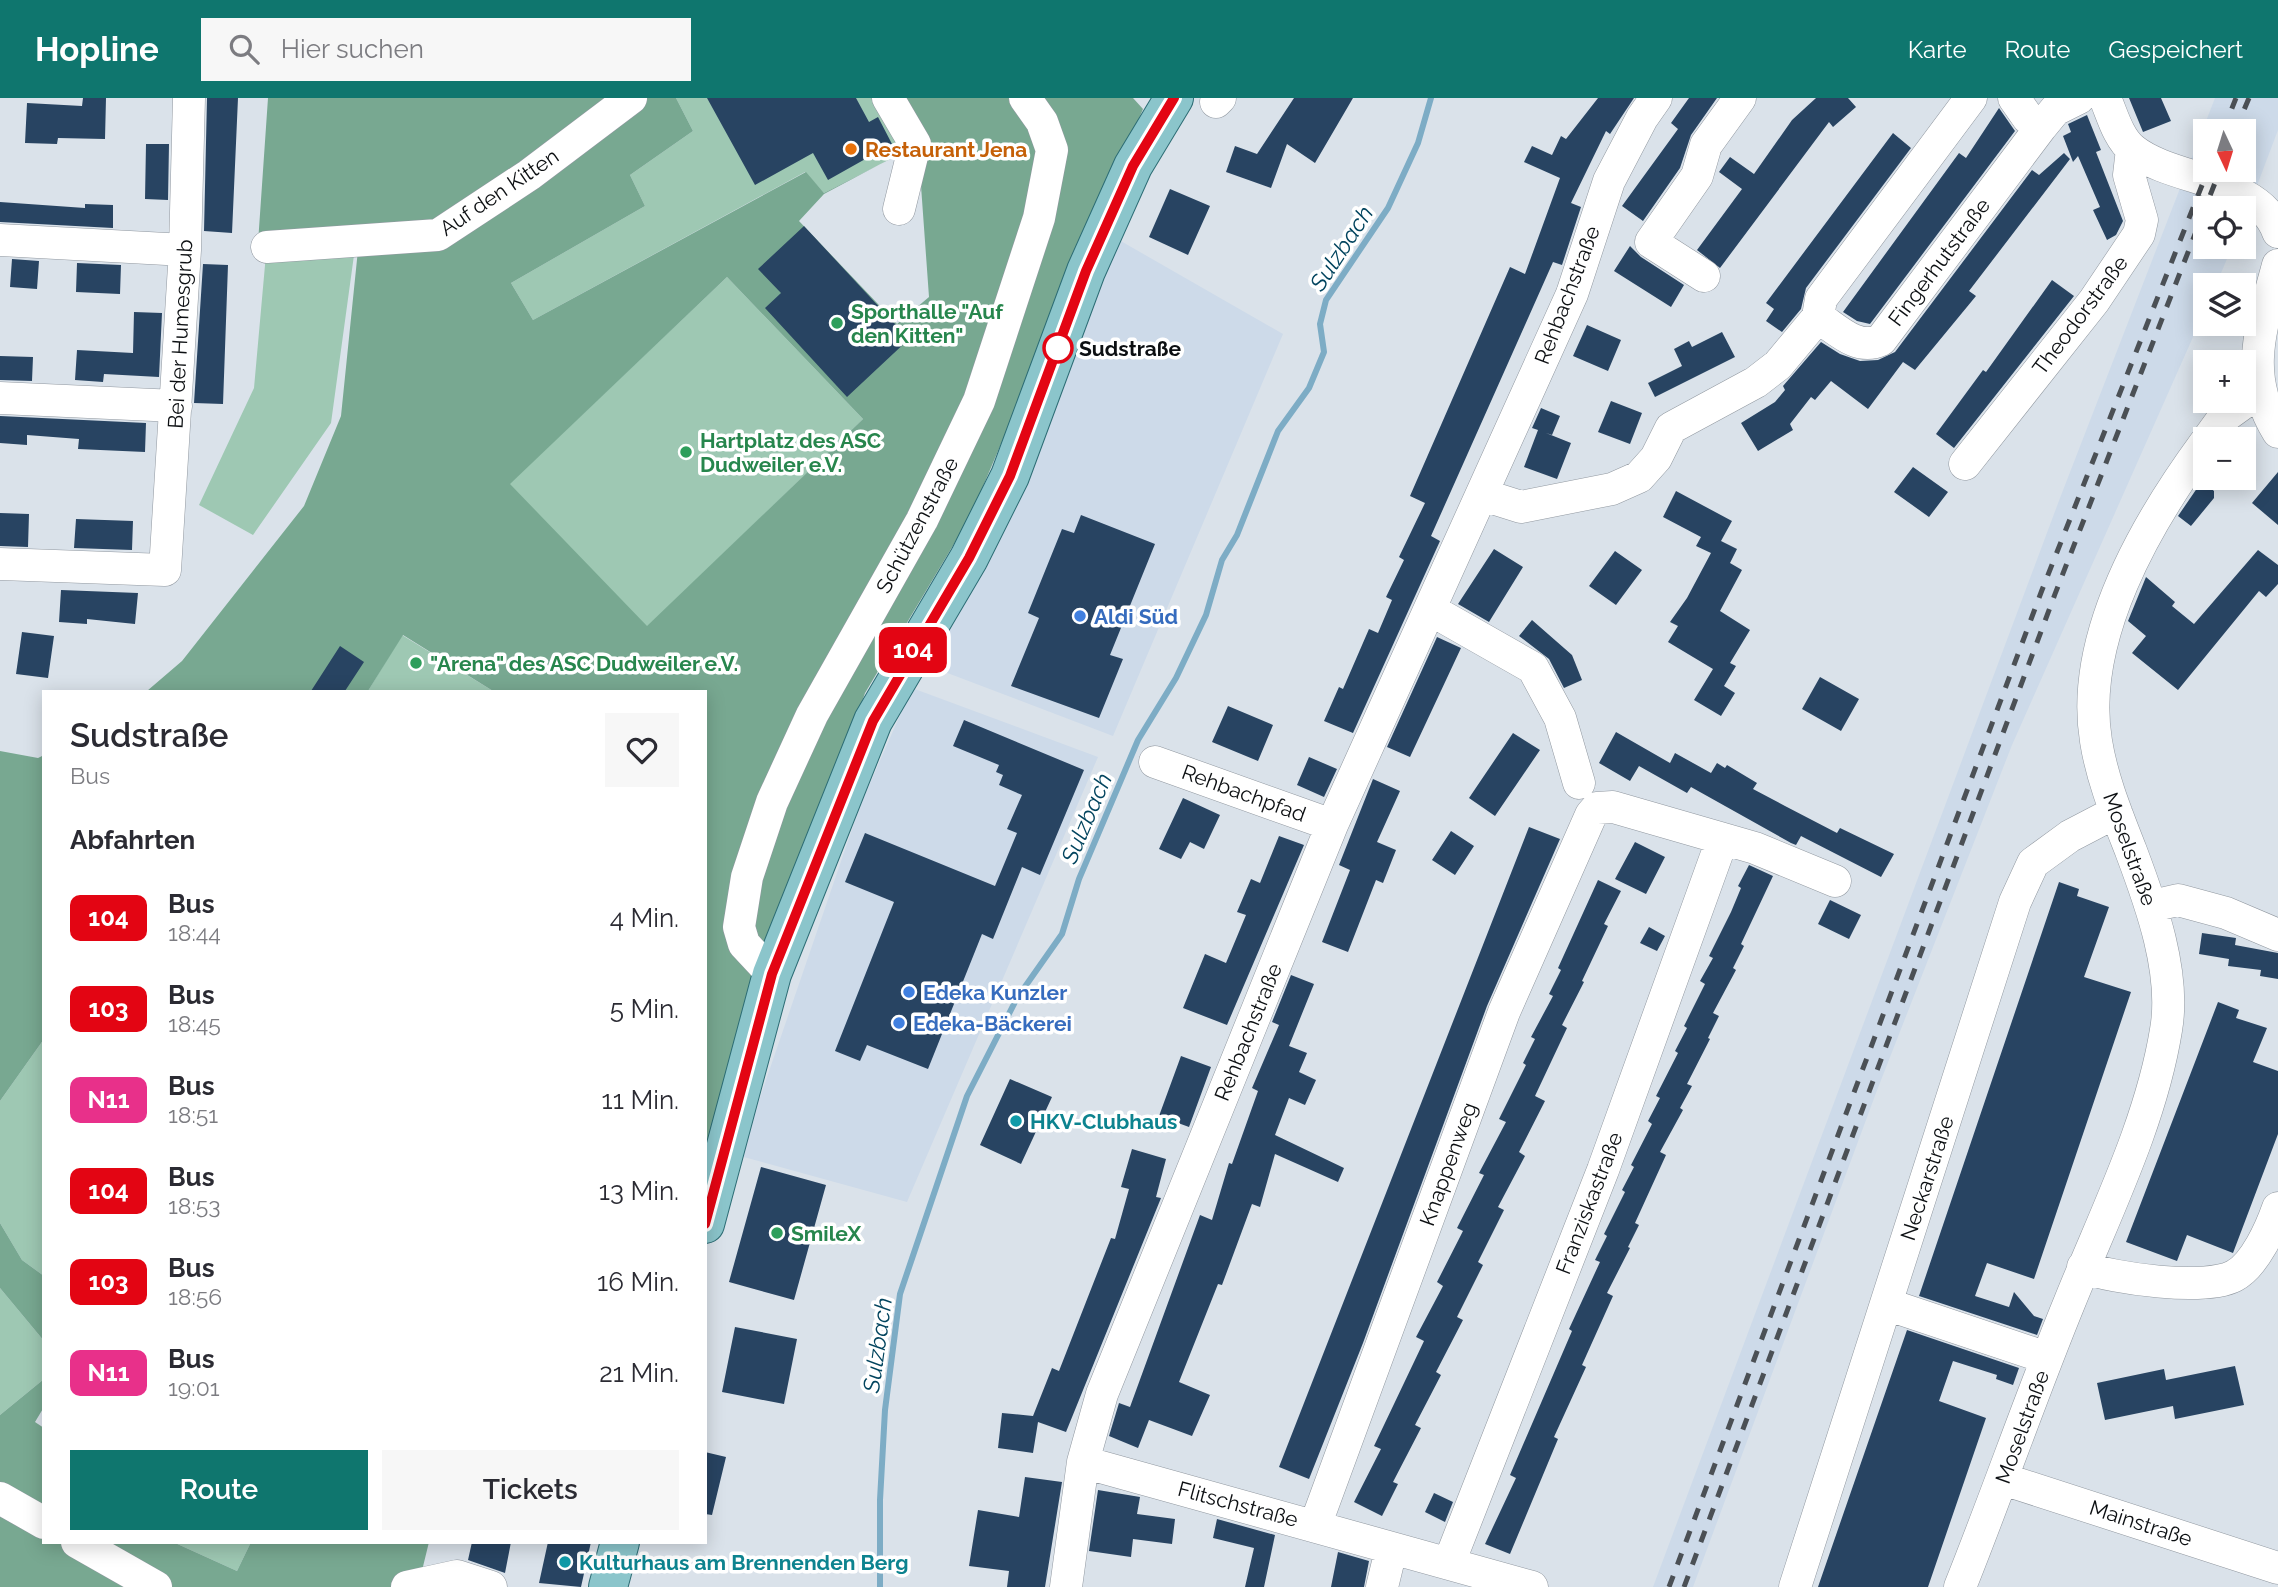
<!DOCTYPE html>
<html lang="de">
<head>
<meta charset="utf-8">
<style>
	:root { --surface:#fff; --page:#f7f7f7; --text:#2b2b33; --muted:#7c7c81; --accent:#0f766e }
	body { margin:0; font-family:Raleway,sans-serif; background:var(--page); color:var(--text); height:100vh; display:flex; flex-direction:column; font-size:26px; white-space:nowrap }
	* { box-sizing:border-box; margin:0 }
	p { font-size:23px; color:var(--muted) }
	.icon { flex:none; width:38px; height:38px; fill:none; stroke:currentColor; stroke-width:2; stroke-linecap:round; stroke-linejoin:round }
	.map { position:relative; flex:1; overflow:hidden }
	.panel { position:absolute; left:42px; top:592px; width:665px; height:854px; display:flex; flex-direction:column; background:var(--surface); border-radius:0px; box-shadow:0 4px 18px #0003 }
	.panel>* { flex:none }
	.badge { padding:0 14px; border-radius:10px; font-size:24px; line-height:46px }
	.needle { width:46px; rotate:176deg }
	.buttons { position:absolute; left:2193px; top:21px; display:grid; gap:14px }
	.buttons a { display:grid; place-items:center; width:63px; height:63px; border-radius:0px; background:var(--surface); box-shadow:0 4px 18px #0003; font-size:35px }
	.map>.badge { position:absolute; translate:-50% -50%; box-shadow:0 0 0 4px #fff }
	h2 { padding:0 28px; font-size:26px; line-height:63px }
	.round { display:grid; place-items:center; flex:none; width:74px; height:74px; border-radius:0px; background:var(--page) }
	.summary { display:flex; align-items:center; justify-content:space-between; height:119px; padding:0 28px }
	h1 { font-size:33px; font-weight:600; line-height:52px }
	.primary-button { display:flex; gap:14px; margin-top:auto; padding:14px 28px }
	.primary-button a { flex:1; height:80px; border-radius:0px; background:var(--accent); color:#fff; font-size:28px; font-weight:600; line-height:80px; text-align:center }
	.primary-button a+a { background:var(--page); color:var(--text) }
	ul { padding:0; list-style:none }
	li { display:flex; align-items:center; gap:21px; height:91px; padding:0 28px }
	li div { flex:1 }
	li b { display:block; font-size:26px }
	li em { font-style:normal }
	li .badge { min-width:77px; font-weight:700; text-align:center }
	header { display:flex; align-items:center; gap:42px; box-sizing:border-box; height:98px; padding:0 35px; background:var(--accent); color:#fff }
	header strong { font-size:33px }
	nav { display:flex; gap:38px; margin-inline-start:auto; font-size:24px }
	.search { width:490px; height:63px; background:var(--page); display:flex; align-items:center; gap:18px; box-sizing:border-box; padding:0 24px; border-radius:0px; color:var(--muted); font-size:26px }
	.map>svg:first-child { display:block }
	.built { fill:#cddae9; fill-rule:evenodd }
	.green { fill:#9ec8b3 }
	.forest { fill:#78a891; fill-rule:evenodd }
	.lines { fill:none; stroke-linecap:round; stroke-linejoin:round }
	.stream { stroke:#7dacc5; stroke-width:6 }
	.building { fill:#284462 }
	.minor-casing { stroke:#9198a0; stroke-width:33 }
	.major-casing { stroke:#2c6c74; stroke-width:40 }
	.minor { stroke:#fff; stroke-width:32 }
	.major { stroke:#8bc5cb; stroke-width:38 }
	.rail { stroke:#4b5055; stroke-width:5; stroke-dasharray:12 12; stroke-linecap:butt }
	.line-casing { stroke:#fff; stroke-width:16 }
	.line { stroke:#e30513; stroke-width:10 }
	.food-dot { fill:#e8710a; stroke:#fff; stroke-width:2.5 }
	.leisure-dot { fill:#2e9e5b; stroke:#fff; stroke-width:2.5 }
	.stop-dot { fill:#fff; stroke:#e30513; stroke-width:3.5 }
	.shop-dot { fill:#3f7fe0; stroke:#fff; stroke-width:2.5 }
	.culture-dot { fill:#0f9aa8; stroke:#fff; stroke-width:2.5 }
	.labels { text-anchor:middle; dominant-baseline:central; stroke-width:7; stroke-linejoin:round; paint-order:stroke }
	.food-label { font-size:21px; font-weight:bold; fill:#c56008; stroke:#fff; text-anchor:start }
	.street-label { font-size:21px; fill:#0c0f12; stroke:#fff }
	.leisure-label { font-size:21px; font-weight:bold; fill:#27864d; stroke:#fff; text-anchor:start }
	.stop-label { font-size:21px; font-weight:bold; fill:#0c0f12; stroke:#fff; text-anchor:start }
	.shop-label { font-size:21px; font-weight:bold; fill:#366cbe; stroke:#fff; text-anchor:start }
	.culture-label { font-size:21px; font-weight:bold; fill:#0d838f; stroke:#fff; text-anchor:start }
	.water-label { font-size:23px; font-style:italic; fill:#02445e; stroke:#fff }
</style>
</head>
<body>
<header>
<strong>Hopline</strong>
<div class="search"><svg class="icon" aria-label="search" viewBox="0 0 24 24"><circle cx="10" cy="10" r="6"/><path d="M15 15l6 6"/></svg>Hier suchen</div>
<nav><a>Karte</a><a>Route</a><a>Gespeichert</a></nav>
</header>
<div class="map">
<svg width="2278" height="1489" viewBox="0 0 2278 1489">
	<rect width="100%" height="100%" fill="#dae2ea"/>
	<!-- built -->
	<path class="built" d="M2215,0H2278V32L2244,122V110H2205V149H2232L2216,187H2205V212L2012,647L1876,995L1693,1489H1653L2060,400ZM2205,33H2244V72H2205Z
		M1119,142L1283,236L1113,638L929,568Z
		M912,590L1098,659L907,1104L740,1058L860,708Z"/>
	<!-- green -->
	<path class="green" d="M676,0H873L897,39L896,58L824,95L805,74L533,222L511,185L645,108L630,77L693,33Z
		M266,156L354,157L331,325L253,437L199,407L254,290Z
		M727,179L863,321L647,529L509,386Z
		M402,537L493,593H368Z
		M44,941V1178L22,1162L0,1125V1003Z
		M0,1190L44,1243V1281L0,1317Z
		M173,1444H251L237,1473Z"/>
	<!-- forest -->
	<path class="forest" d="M268,0H676L693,33L630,77L645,108L511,185L533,222L806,74L824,95L896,58L897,39L873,0H1133L1143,11L970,419L865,595L738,971L705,1083V593H493L403,537L368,593H147L182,563L304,408L341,318L359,142L258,145ZM918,46L929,199L897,226L799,123L824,96ZM727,179L863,321L647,528L510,386Z
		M0,653L38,660L44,657V941L0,1003Z
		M0,1125L22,1162L44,1178V1243L0,1190Z
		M44,1281V1309L35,1324L44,1330V1444H173L237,1473L251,1444H429L418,1489H0V1317Z"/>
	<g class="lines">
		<!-- stream -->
		<path class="stream" d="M880,1489V1402L885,1312L900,1196L967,998L1017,900L1062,836L1079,781L1138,642L1176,580L1206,517L1222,462L1237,437L1278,333L1309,290L1324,254L1320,226L1326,202L1388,110L1418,45L1431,0"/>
	</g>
	<!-- building -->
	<path class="building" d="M83,0H106L105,41L58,40L57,46L25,45L27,5L82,8Z
		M207,0H238L232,135L204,133Z
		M707,0H856L869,24L878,19L892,46L828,82L813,55L755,87Z
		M1294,0H1353L1315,65L1287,46L1271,90L1226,74L1235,48L1257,56Z
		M1598,0H1634L1610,36L1606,33L1571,105L1581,109L1562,167L1553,164L1431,438L1440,443L1353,635L1324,623L1339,589L1343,591L1369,531L1378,535L1392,502L1386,499L1404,462L1399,459L1425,405L1410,398L1510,169L1525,176L1560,80L1524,64L1532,48L1552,57L1561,38L1566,41Z
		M1689,0H1717L1691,37L1680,70L1643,123L1622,108L1678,31L1671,25Z
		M1816,0H1848L1856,9L1833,29L1829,24L1720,170L1697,152L1742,91L1719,74L1730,59L1754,76L1792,22Z
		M2129,0H2161L2171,23L2143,34Z
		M1999,10L2015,33L1870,226L1857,223L1843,214L1959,55L1966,60Z
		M2087,17L2101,52L2096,54L2123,123L2116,137L2107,142L2093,112L2100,109L2078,58L2073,64L2063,38L2071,34L2068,26Z
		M1893,35L1911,50L1806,190L1801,211L1782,234L1766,223L1774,211L1766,205Z
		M146,46H169L168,102L145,101Z
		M2064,55L2070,61L1969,193L1976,198L1915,272L1903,264L1868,311L1831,283L1815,302L1811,299L1790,326L1793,332L1758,353L1741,325L1775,304L1785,292L1783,288L1821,244L1840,256L1860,263L1878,262L1895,254L2032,72L2039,77Z
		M1170,91L1210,108L1188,157L1149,139Z
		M0,104L85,110V106L113,107V130L0,124Z
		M804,128L909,241L847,299L765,210L781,195L758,171Z
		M1630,148L1641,159L1684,187L1671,209L1614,173Z
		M12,161L39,163L37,191L10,189Z
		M77,165L121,167L120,196L76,194Z
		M203,166L228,167L223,306L194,305Z
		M2052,182L2074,198L1954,350L1936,336L1983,272L1986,274Z
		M134,214L162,215L159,279L104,276L103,284L75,282L77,252L133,255Z
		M1587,227L1621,242L1608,273L1573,258Z
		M1722,234L1735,259L1655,299L1648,285L1682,268L1674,251L1689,243L1692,249Z
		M0,258L33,259L32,283L0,282Z
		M1611,303L1642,315L1630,346L1598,334Z
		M1541,310L1560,318L1552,337L1546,335L1571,345L1557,381L1524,369L1538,332L1532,330Z
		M0,318L146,325L145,354L78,351L79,341L27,337V347L0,345Z
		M1913,369L1948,394L1929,419L1894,394Z
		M2278,374V427L2252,405Z
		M2202,383L2214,393V400L2191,428L2178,418Z
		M1676,393L1732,423L1721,443L1737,451L1730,465L1742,472L1720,513L1750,532L1730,565L1736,568L1724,588L1735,595L1721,618L1694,602L1713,571L1668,544L1678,528L1670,524L1687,500L1711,455L1696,448L1701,439L1663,419Z
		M0,415L29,416L28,449L0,448Z
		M1081,417L1155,446L1110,557L1123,561L1099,620L1011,588L1039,520L1028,515L1062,431L1074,435Z
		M76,421L133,423L132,452L74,450Z
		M1494,451L1523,469L1489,524L1458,506Z
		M2258,452L2278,467V486L2266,499L2259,493L2178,592L2132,555L2146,538L2128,523L2146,479L2175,504L2172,508L2194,526Z
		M1615,453L1642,472L1616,507L1589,488Z
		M61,492L138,495L135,526L87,521V526L59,524Z
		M1532,522L1572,557L1582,582L1564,590L1549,561L1519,538Z
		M22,534L54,538L48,580L16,576Z
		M1437,539L1461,550L1410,659L1387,649Z
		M340,548L364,564L345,593H311Z
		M1820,579L1859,601L1841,633L1802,611Z
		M1228,608L1273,627L1258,663L1212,644Z
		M964,622L1084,672L1040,777L1022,769L993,841L982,836L928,971L867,947L860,963L835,953L894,804L845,784L865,735L995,788L1017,735L1007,731L1022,697L999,687L1003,677L996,674L999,667L953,648Z
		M1616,634L1670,665L1675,655L1711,675L1717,665L1725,670L1727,667L1757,685L1753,691L1785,708L1837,735L1840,730L1894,756L1881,779L1801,738L1796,747L1791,745L1691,689L1687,695L1639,668L1630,683L1599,665Z
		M1513,635L1540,652L1495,718L1469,700Z
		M1309,659L1337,671L1324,699L1297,687Z
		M1373,681L1400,693L1377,744L1396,752L1383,785L1376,782L1348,854L1322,844L1350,772L1339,767Z
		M1183,700L1220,717L1204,751L1190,744L1181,761L1159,751Z
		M1529,729L1560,741L1487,908L1363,1245L1309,1381L1279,1369Z
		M1451,733L1474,748L1455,777L1432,762Z
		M1279,738L1304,747L1227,927L1183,910L1205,856L1226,865L1246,817L1237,814L1251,781L1260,785Z
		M1635,744L1665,759L1646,796L1615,781Z
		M1749,767L1773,778L1741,846L1744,848L1733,870L1736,872L1713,915L1719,918L1708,940L1710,941L1687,986L1692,988L1680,1010L1683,1012L1660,1054L1666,1057L1635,1125L1639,1127L1628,1149L1630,1150L1607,1195L1613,1198L1582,1267L1586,1269L1554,1339L1558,1341L1510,1456L1485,1446L1516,1380L1510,1377L1572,1233L1569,1231L1600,1164L1595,1162L1607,1138L1604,1136L1625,1094L1622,1092L1634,1069L1631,1067L1652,1026L1648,1023L1660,1000L1656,998L1678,955L1675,953L1687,930L1684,928L1705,886L1700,883L1713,860L1709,858L1731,814L1741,790L1738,788Z
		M1598,782L1621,793L1604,826L1608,828L1582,883L1584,884L1562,927L1567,930L1535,998L1545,1003L1519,1054L1525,1058L1498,1109L1504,1112L1478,1164L1483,1167L1457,1219L1463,1222L1436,1274L1441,1277L1415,1327L1421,1330L1393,1384L1398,1386L1382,1418L1354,1404L1381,1351L1374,1348L1424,1243L1416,1239L1443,1188L1437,1184L1463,1133L1457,1130L1484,1077L1479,1075L1506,1024L1499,1021L1526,967L1523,965L1535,941L1531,939L1553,898L1549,896L1561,872L1558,870Z
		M2059,784L2079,791L2077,798L2109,809L2084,879L2131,894L2034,1181L1987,1165L1975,1198L2009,1209L2014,1194L2034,1218L2043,1221L2037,1237L1919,1198Z
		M1830,802L1861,817L1849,841L1818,826Z
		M1649,829L1665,838L1657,853L1640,845Z
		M2202,835L2236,840L2235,847L2278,855V881L2260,878L2261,872L2228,868L2229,861L2199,856Z
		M1291,877L1314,886L1289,948L1307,955L1299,974L1316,982L1305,1007L1289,1000L1275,1037L1344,1070L1338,1084L1275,1056L1260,1109L1252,1106L1222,1187L1218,1186L1179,1284L1210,1297L1192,1338L1149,1322L1138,1350L1109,1338L1119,1305L1130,1309L1200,1117L1212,1122L1229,1065L1232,1066L1258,993L1252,990L1279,927L1272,924Z
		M2218,904L2239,912L2236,920L2267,930L2253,964L2278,973V1036L2233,1155L2187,1137L2177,1163L2126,1144Z
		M1181,958L1211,969L1189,1029L1159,1018Z
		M1010,981L1052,999L1021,1066L980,1047Z
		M1132,1051L1166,1061L1156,1099L1161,1100L1066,1334L1038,1324L1033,1355L998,1350L1002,1315L1033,1318L1052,1270L1059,1273L1111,1140L1115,1141L1129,1091L1121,1089Z
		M761,1069L826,1087L794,1202L729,1184Z
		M735,1229L797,1241L784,1306L722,1294Z
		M1907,1232L2019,1270L2013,1287L1996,1281L1997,1277L1953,1263L1939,1303L1986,1320L1928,1489H1818Z
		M2235,1268L2244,1307L2175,1321L2173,1308L2105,1322L2097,1285L2164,1271L2166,1282Z
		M705,1354L726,1359L712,1417L705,1416Z
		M1025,1379L1062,1384L1045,1489H1007L1009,1473L969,1468L978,1412L1019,1419Z
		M1098,1392L1140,1399L1137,1416L1175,1421L1172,1446L1133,1441L1131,1459L1089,1453Z
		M1434,1395L1453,1404L1445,1424L1425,1414Z
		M1217,1421L1275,1437L1264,1489H1245L1254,1450L1213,1440Z
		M472,1444H511L505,1475L468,1462Z
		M548,1444H591L581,1489L539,1485Z
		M1338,1454L1369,1463L1364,1489H1331Z"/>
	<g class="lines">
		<!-- minor casing -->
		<g class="minor-casing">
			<path id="minor" d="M888,0L915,46L899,111
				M1971,0L1821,201L1818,219C1838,232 1857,253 1881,242L2041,29L2055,12L2079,0
				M2014,0L2028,20L2041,29
				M2105,0C2112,16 2118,40 2133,52C2173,84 2259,80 2278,134
				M1216,4L1220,0
				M0,142L185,152
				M267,149L438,137L529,77L631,0
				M2278,167C2262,228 2242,275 2278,334
				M1704,178L1651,144L1697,78L1706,47L1740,0
				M0,300L176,308
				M2208,341L2224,319L2260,293
				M1965,366L2094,203L2139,136L2142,122L2129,77L2132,51
				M1483,397L1521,409L1612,391L1639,379L1656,360L1671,330L1756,284L1778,267L1818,219
				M0,466L165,472L185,152L189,0
				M1431,512L1533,570L1560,620L1579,685
				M1155,664L1332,727
				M2152,808L2178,802L2226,815L2278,837
				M772,876L744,846L739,829L747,779L772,704L812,617L922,422L979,303L1039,120L1052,52L1042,24L1025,0
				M2083,1169C2114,1181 2205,1193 2234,1178C2255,1167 2271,1130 2278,1110
				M1886,1206L2047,1260
				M1083,1364L1532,1489
				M2003,1381L2278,1470
				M0,1400L44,1425
				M1315,1428L1504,914L1591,717L1597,710L1613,709L1755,750L1835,783
				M77,1444L156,1489
				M1449,1465L1603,1072L1722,742
				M407,1489L457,1478L491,1489
				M1066,1489L1083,1364L1102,1296L1332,727L1572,196L1609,83L1642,20L1656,0
				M1382,1489L1391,1452
				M1795,1489L2015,804L2033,765L2070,738L2116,714
				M1960,1489C1998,1394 2031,1298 2070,1203C2105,1116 2151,1025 2166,932C2176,875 2151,806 2131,753C2117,717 2102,681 2096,643C2079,540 2147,424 2205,345"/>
		</g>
		<!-- major casing -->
		<g class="major-casing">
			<path id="major" d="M705,1126L772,876L873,623L969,460L1010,378L1086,173L1133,68L1174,0
				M608,1489L620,1444"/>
		</g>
		<!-- minor -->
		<use href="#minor" class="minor"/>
		<!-- major -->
		<use href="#major" class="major"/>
		<!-- rail -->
		<path class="rail" d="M2223,33L2236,0
			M2235,33L2249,0
			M1669,1489L2042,492L2208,72
			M1684,1489L2055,496L2220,72"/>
	</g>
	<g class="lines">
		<!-- line casing -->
		<g class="line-casing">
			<path id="line" d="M705,1126L772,876L873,623L969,460L1010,378L1086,173L1133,68L1174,0"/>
		</g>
		<!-- line -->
		<use href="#line" class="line"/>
	</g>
	<!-- markers -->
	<circle class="food-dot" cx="851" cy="51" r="7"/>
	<g class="leisure-dot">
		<circle cx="837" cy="225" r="7"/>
		<circle cx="686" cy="354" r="7"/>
		<circle cx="416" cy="565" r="7"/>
		<circle cx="777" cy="1135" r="7"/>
	</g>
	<circle class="stop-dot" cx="1058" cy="250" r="14"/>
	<g class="shop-dot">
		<circle cx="1080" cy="518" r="7"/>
		<circle cx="909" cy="894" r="7"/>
		<circle cx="899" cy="925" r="7"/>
	</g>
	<g class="culture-dot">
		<circle cx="1016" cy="1023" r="7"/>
		<circle cx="565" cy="1464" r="7"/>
	</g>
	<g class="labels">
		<!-- food labels -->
		<g class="food-label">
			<text x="865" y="51">Restaurant Jena</text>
		</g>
		<!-- street labels -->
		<g class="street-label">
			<text transform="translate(499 94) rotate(-34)">Auf den Kitten</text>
			<text transform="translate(1939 164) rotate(-53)">Fingerhutstraße</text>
			<text transform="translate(1567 197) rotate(-69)">Rehbachstraße</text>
			<text transform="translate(2080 217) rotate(-53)">Theodorstraße</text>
			<text transform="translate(180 236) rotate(-87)">Bei der Humesgrub</text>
			<text transform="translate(917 427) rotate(-62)">Schützenstraße</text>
			<text transform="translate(1244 695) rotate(20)">Rehbachpfad</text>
			<text transform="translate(2130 751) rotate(70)">Moselstraße</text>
			<text transform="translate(1248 934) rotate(-68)">Rehbachstraße</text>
			<text transform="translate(1448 1066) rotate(-70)">Knappenweg</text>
			<text transform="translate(1927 1080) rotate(-72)">Neckarstraße</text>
			<text transform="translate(1589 1105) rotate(-69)">Franziskastraße</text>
			<text transform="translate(2022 1329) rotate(-70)">Moselstraße</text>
			<text transform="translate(1238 1406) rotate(15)">Flitschstraße</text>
			<text transform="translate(2141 1425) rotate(18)">Mainstraße</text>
		</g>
		<!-- leisure labels -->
		<g class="leisure-label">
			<text x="851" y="213">Sporthalle "Auf<tspan x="851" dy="24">den Kitten"</tspan></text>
			<text x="700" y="342">Hartplatz des ASC<tspan x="700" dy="24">Dudweiler e.V.</tspan></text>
			<text x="430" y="565">"Arena" des ASC Dudweiler e.V.</text>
			<text x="791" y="1135">SmileX</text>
		</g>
		<!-- stop labels -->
		<g class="stop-label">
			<text x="1079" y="250">Sudstraße</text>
		</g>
		<!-- shop labels -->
		<g class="shop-label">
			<text x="1094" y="518">Aldi Süd</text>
			<text x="923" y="894">Edeka Kunzler</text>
			<text x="913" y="925">Edeka-Bäckerei</text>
		</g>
		<!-- culture labels -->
		<g class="culture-label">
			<text x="1030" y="1023">HKV-Clubhaus</text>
			<text x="579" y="1464">Kulturhaus am Brennenden Berg</text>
		</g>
		<!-- water labels -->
		<g class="water-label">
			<text transform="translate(1341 150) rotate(-57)">Sulzbach</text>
			<text transform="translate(1086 720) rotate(-67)">Sulzbach</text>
			<text transform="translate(877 1247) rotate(-82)">Sulzbach</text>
		</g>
	</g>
</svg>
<div class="buttons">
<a><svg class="needle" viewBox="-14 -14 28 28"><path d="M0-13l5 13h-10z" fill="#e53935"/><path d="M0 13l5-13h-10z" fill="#7c7c81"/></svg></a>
<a><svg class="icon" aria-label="locate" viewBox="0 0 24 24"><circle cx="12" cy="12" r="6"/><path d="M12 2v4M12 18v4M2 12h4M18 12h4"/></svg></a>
<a><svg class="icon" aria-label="layers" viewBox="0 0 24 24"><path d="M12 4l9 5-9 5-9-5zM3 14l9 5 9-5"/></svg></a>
<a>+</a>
<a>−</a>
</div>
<b class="badge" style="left:913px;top:552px;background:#e30513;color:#fff">104</b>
<section class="panel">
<div class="summary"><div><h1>Sudstraße</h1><p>Bus</p></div><a class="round"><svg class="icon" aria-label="heart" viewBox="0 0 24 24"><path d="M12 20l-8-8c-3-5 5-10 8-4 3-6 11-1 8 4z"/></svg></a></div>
<h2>Abfahrten</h2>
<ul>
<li><span class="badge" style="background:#e30513;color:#fff">104</span><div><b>Bus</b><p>18:44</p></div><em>4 Min.</em></li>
<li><span class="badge" style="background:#e30513;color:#fff">103</span><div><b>Bus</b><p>18:45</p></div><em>5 Min.</em></li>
<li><span class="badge" style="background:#e8308a;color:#fff">N11</span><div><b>Bus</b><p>18:51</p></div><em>11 Min.</em></li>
<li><span class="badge" style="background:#e30513;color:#fff">104</span><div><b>Bus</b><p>18:53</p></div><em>13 Min.</em></li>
<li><span class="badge" style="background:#e30513;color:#fff">103</span><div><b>Bus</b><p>18:56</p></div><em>16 Min.</em></li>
<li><span class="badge" style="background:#e8308a;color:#fff">N11</span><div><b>Bus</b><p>19:01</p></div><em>21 Min.</em></li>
</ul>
<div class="primary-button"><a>Route</a><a>Tickets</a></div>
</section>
</div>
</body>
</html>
